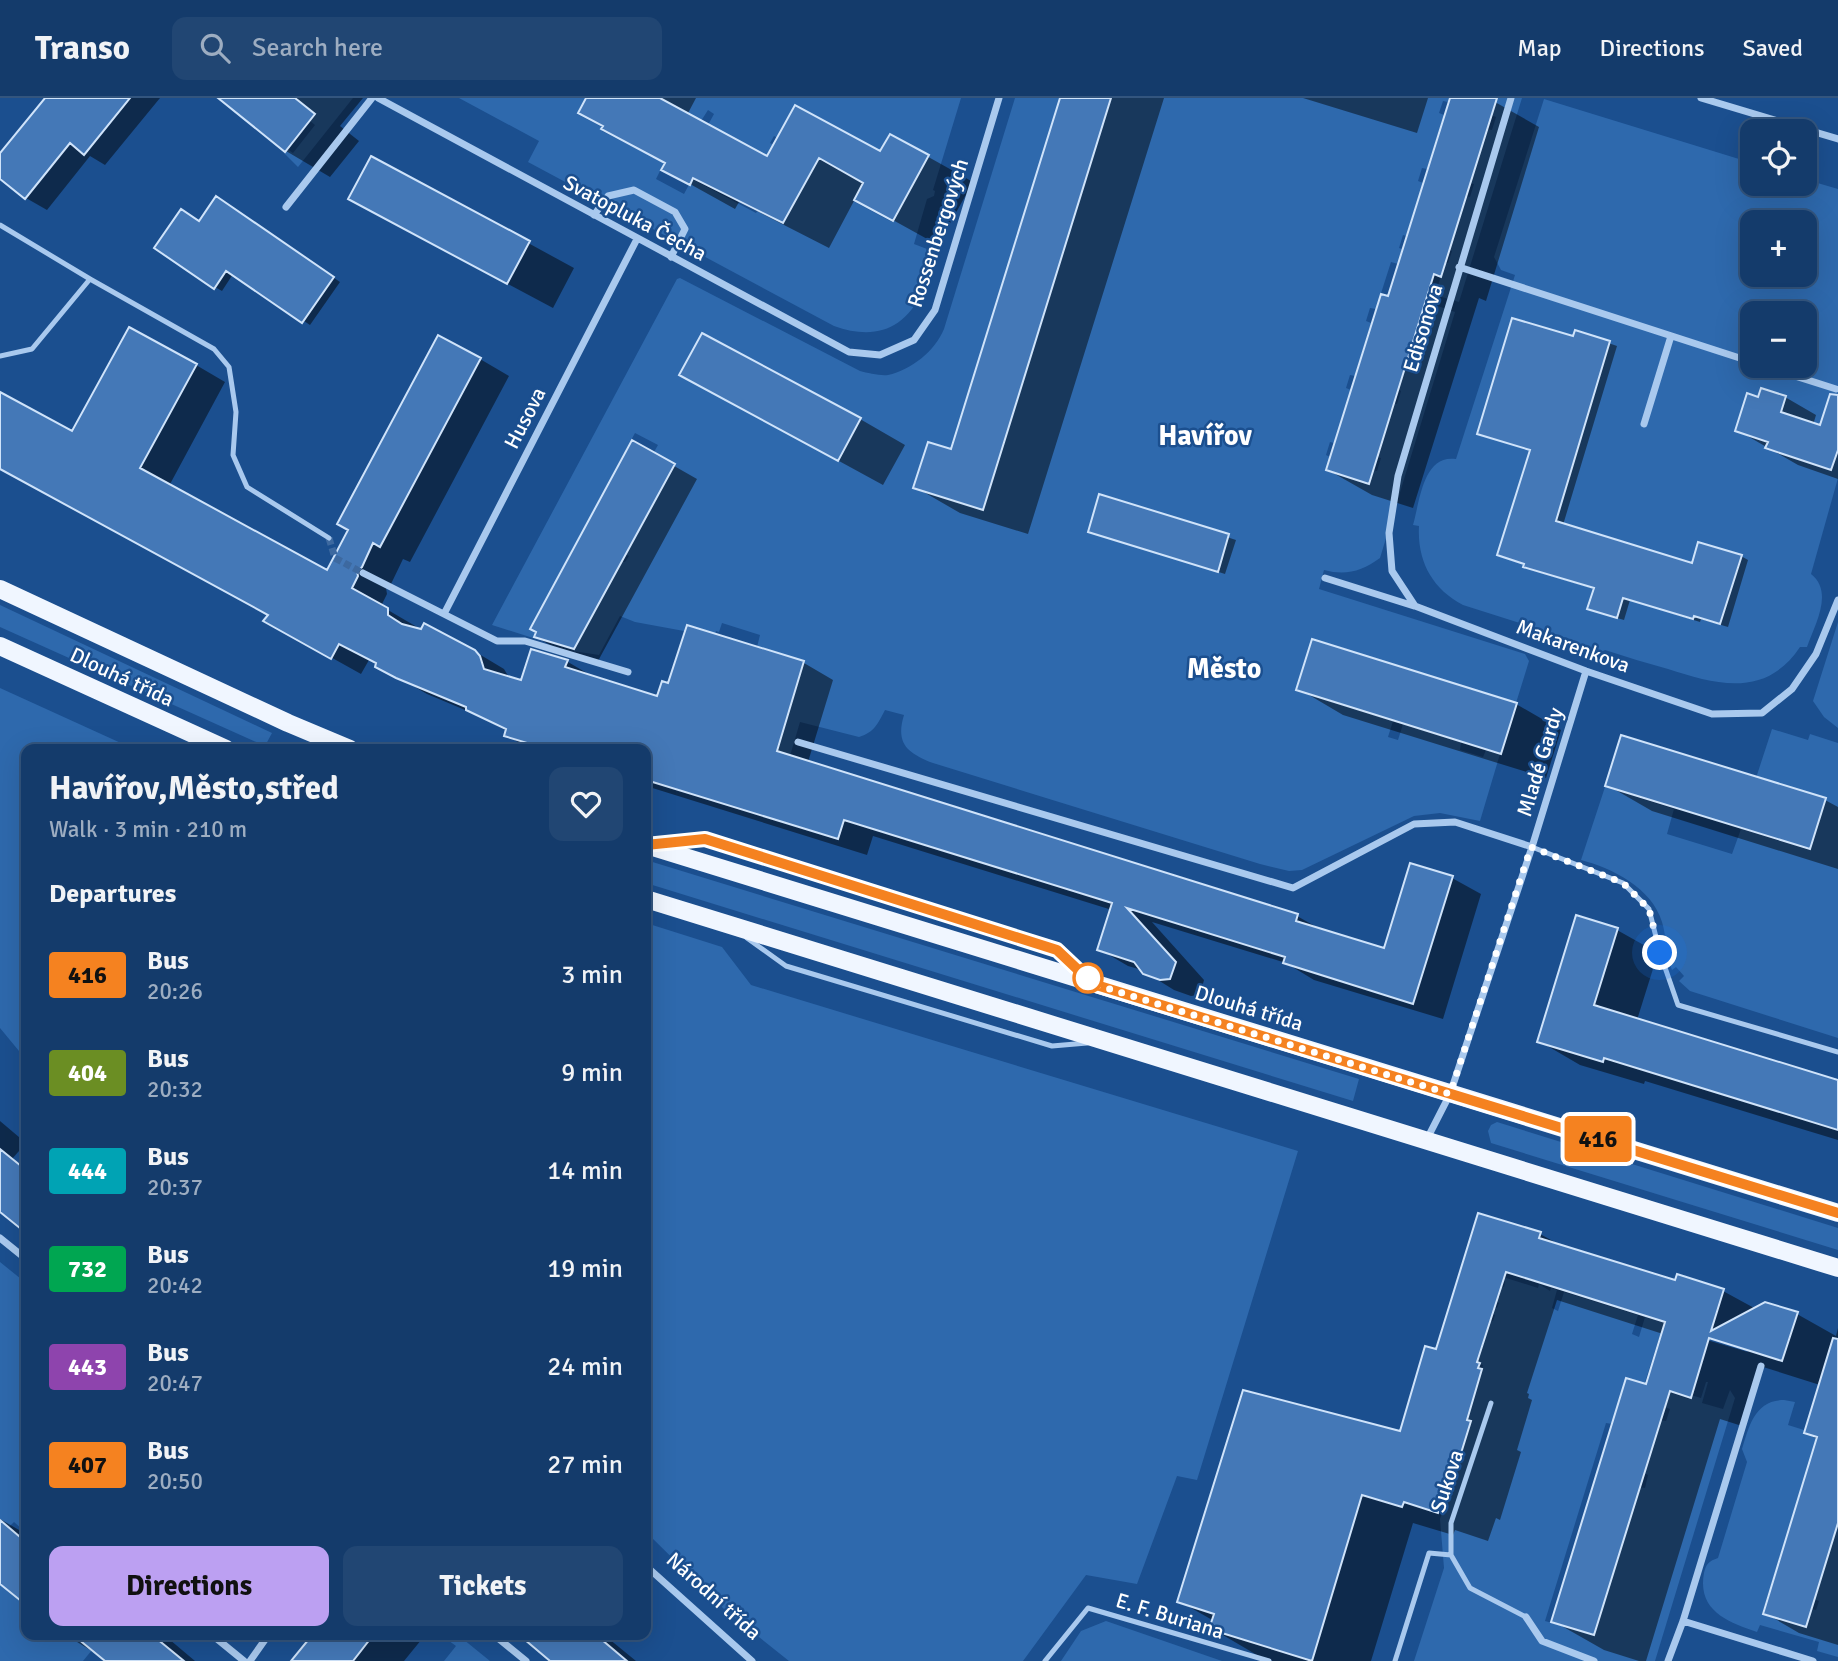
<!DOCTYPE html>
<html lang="en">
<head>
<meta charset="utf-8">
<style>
	:root { --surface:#143b6b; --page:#214673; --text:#f1f3f6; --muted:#9dadc1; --line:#33557e; --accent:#bca0f2 }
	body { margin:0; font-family:Signika,sans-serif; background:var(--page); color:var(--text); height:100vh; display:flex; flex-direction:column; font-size:26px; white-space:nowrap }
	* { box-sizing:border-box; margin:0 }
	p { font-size:23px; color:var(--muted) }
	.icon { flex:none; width:38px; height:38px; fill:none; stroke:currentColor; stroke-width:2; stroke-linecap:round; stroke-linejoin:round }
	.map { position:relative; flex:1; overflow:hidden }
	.side { position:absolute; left:21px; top:646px; width:630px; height:896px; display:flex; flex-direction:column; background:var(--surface); border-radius:14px; box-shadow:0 7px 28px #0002,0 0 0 2px var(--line) }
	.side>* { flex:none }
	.badge { padding:0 14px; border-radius:5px; font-size:24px; line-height:46px }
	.buttons { position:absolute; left:1740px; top:21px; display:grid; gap:14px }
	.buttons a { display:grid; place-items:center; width:77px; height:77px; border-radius:14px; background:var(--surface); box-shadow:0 7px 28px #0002,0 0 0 2px var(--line); font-size:35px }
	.you { position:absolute; width:35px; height:35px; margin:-18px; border:5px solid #fff; border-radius:50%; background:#1a73e8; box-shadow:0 0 0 10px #1a73e833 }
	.map>.badge { position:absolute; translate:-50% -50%; box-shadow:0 0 0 4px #fff }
	h2 { padding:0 28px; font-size:26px; line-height:63px }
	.round { display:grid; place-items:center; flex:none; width:74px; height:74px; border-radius:14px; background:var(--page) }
	.summary { display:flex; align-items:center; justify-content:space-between; height:119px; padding:0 28px }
	h1 { font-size:33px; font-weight:800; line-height:52px }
	.cta { display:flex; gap:14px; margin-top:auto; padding:14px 28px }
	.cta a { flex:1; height:80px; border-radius:14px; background:var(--accent); color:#111; font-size:28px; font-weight:800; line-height:80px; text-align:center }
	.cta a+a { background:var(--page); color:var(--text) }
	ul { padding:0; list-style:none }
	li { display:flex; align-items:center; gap:21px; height:98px; padding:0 28px }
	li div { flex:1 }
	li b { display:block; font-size:26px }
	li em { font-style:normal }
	li .badge { min-width:77px; font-weight:700; text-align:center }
	header { display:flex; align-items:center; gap:42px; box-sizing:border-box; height:98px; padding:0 35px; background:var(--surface); border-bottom:2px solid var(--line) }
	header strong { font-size:33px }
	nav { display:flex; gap:38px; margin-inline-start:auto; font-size:24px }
	.search { width:490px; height:63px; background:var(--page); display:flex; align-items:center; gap:18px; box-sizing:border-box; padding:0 24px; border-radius:14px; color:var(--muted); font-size:26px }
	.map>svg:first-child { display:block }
	.green { fill:#2e69ad; fill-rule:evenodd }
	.shadow { fill:#0007; fill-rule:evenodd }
	.building { fill:#4478b7; stroke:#cfe3fa; stroke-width:2 }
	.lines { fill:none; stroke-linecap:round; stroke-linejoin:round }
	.minor-tunnel { stroke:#3d69a0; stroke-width:7; stroke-dasharray:7 3.5; stroke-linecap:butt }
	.service { stroke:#a9c9ee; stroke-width:5 }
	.minor { stroke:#a9c9ee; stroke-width:7 }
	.primary { stroke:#f0f6ff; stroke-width:18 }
	.line-casing { stroke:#fff; stroke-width:16 }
	.line { stroke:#f58220; stroke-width:10 }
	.walk { stroke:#fff; stroke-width:7; stroke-dasharray:0 12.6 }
	.stop-dot { fill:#fff; stroke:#f58220; stroke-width:3.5 }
	.labels { text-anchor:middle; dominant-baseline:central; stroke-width:5; stroke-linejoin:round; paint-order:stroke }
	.street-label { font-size:21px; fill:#fff; stroke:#1b4f8f }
	.district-label { font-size:28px; font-weight:bold; fill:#fff; stroke:#1b4f8f }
</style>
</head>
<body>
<header>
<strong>Transo</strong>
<div class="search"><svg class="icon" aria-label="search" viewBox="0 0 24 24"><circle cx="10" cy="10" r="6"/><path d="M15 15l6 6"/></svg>Search here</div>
<nav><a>Map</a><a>Directions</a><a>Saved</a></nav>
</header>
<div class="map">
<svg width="1838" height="1563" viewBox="0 0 1838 1563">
	<rect width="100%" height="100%" fill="#1b4f8f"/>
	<!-- green -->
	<path class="green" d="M298,0H353L298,69L284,55L287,51L293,55L315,27L310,23L314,17L295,3Z
		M459,0H585L577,16L602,29V33L664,65L656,81L684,96L692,81L756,115L758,112L782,126L818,61L862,85L853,103L892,124L928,58L889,36L879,54L794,8L778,40L774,38L770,45L774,47L767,59L708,27L714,16L708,12L701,23L657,0H961L933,92L935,93L934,98L927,101L914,146L927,151L933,156C933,169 927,183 922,194C904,233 873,242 834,228L528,64L539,43Z
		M1015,0H1449L1448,4L1443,3L1439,15L1444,17L1427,71L1422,70L1418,83L1423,85L1406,138L1403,137L1399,150L1402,151L1398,166L1391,164L1376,211L1370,210L1366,223L1371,225L1355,278L1350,277L1346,290L1351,292L1334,345L1330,344L1326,357L1330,359L1326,373L1368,386L1373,372L1377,373L1381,360L1377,359L1394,305L1397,306L1401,293L1398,291L1414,238L1420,240L1432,206L1455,214L1380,460C1362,473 1346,478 1324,472L1319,491L1525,556L1529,563L1516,605L1353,555L1340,549L1339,550L1312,542L1296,593L1393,623L1388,639L1398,642L1403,626L1461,644L1460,652L1483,659L1486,652L1500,656L1480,723L1440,715L1414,718L1302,772L1289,773L1260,766L933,665C908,655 895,646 904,617L885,612C878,625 875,634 859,639L800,624L790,658L777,655L757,549L760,537L722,525L719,534L716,533L715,536L686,527L684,533L635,524L620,518L599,557L573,553L621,463L625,464L629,458L625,456L674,365L654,354L658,347L635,335L530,530L535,533L533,540L492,527L677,181L680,180L860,273C868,275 880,278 888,277C911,272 935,253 944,231Z
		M1496,0H1522L1459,204L1435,197L1445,165H1448L1452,153L1449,151L1466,98L1470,99L1474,86L1470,85L1487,31L1492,32L1496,19L1491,17Z
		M1544,1L1752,65V86H1804V81L1838,91V380L1811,476C1834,494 1815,526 1807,549H1800C1766,600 1717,587 1668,571C1647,565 1626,559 1605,552L1597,556L1577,549L1576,543L1463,507C1432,491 1417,463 1419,428L1413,427C1420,403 1423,356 1456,361L1515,177L1501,172L1494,159ZM1752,124H1804V177H1752ZM1752,215H1804V268H1752Z
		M0,507L272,635L265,648L0,529Z
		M1838,524V630L1824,619L1813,603Z
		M0,590L134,651H26V1028V995L19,953L0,930Z
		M1772,631L1808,642L1810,636L1838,645V940L1690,893L1679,883L1684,878L1676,869L1672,872C1665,856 1667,840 1662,824C1652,790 1612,770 1581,762L1605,689L1674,711L1667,736L1732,756L1741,731L1809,752L1825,701L1785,687L1756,680Z
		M646,762L1359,981L1353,1003L646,785Z
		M646,825L722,849L751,887L1298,1053L1197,1382L1177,1378L1137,1486L1086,1477L1023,1563H789L724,1511L646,1434Z
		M1497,1024L1838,1130V1152L1491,1045L1488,1033L1491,1027Z
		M0,1164L26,1185V1444L19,1437L23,1432L14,1424L9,1429L0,1422Z
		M1503,1179L1538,1190L1539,1186L1550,1193L1551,1190L1557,1192L1552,1210L1558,1213L1564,1194L1638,1217L1632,1236L1639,1239L1645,1219L1664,1225L1644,1287L1626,1281L1612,1326L1606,1325L1545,1523L1594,1537L1640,1389L1645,1390L1648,1377L1644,1375L1660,1322L1666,1323L1670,1311L1664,1309L1669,1294L1689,1301L1691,1297L1701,1300L1706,1284H1708L1702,1305L1723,1311L1730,1292L1735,1300L1655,1563H1414L1444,1470L1440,1421L1470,1324L1466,1322L1483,1267L1476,1265L1490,1223H1493L1495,1217L1492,1215L1494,1209L1497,1210L1499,1205L1496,1203L1497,1199H1500V1188L1504,1189L1505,1184L1502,1182Z
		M1784,1302L1795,1304L1788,1327L1804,1332L1803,1336L1817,1340L1762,1516L1805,1529L1811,1511L1816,1512L1819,1503L1814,1501L1838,1423V1559L1817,1553L1819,1544L1760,1527L1757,1534C1728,1524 1697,1513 1704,1475C1706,1466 1709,1463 1718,1460L1747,1364L1742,1351C1749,1328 1755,1302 1784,1302Z
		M0,1486L26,1507V1536L62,1537L66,1540L73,1537L92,1552L83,1563H0Z
		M1106,1523L1222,1563H1061L1081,1533Z
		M441,1537H458L490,1563H444L456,1548Z"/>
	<!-- shadow -->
	<path class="shadow" d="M47,0H160L105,67L90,58L47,112L26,100L0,78V58Z
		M237,0H363L340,28L359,43L330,79L286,53Z
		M588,0H696L687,17L768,61L881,55L891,38L973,84L938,147L855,101L829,150L739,104L735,111L663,71L666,66L605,28Z
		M1062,0H1164L1028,436L960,415L915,389L952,353Z
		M1303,0H1428L1417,35Z
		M1451,0H1484L1495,4L1539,29L1486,203L1479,200L1413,410L1372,397L1328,372L1389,200Z
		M372,60L574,170L553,210L395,126Z
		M224,105L340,184L310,227L233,176L222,193L215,189L200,125Z
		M1576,234L1617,248L1563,427L1693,467L1741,458L1748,462L1728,529L1701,521L1700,524L1630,502L1624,522L1596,514L1589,510L1595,491L1532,472L1526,467L1499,457L1532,353L1479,335L1575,241Z
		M480,261L509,278L410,464L403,461L391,486L386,490L387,496L381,508L417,529V532L474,553L504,571L510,581L522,584L532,553L568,564L597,581L658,600L669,588L688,529L804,565L833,582L808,664L1297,818L1327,835L1385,853L1452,780L1481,796L1443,921L1314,882L1286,865L1152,824L1204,882L1200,897L1191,898L1174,892L1142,872L1128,868L1099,851L1112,812L873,738L867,757L646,688V651H530L506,637L507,633L477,617L427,596L369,562L361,576L266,523L270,517L0,370V296L73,336L196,267L225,284L169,388L328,474Z
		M681,277L860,321L905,347L883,387Z
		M1785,299L1816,317L1813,327L1821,330L1838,318V381L1798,367L1737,332L1760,301Z
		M632,344L697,381L598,563L559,552L536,539Z
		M1101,398L1236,442L1225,476L1090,433Z
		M1299,591L1516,606L1561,632L1546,680L1343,617Z
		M1607,687L1825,702L1838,709V771L1652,713Z
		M1617,832L1658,855L1637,922L1838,984V1042L1645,983L1644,986L1580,967L1539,943Z
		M0,1023L26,1045L12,1061L26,1069V1133L0,1111Z
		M1479,1117L1540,1136L1562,1148L1676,1184L1723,1193L1756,1211L1797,1216L1836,1238L1838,1230V1547L1799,1535L1765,1515L1818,1342L1806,1334L1820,1287L1760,1268L1742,1328L1720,1321L1646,1563H1639L1604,1552L1553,1523L1647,1288L1663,1236L1557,1202L1527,1295L1529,1296L1528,1300L1532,1302L1517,1352L1521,1354L1500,1422L1496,1420L1488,1443L1455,1432L1453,1437L1413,1425L1371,1563H1273L1262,1560L1211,1530L1214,1523L1179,1503L1401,1336L1437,1253ZM1701,1236L1743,1249L1748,1254L1700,1240Z
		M0,1421L26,1436V1505L0,1484Z
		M64,1536H163L195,1563H108Z
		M315,1536H426L404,1563H293Z
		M520,1536H603L636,1563H553Z"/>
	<!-- building -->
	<path class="building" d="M45,0H130L84,57L70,45L25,101L0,81V55Z
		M218,0H295L315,16L285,54Z
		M586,0H660L767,58L795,7L880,53L890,36L929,57L893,123L854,102L863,85L819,60L783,125L693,80L690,87L661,72L665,65L601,31L603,28L578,15Z
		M1060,0H1111L983,412L913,390L928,344L951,351Z
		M1450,0H1497L1441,179L1434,176L1369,386L1326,372L1381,196L1388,198Z
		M371,58L530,143L507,186L348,101Z
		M216,98L334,179L302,225L226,173L214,191L154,150L181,111L199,123Z
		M1512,220L1573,238L1575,232L1610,243L1556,423L1692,465L1698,444L1742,457L1720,526L1694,518L1693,521L1623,500L1617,520L1587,511L1594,490L1523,469L1524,466L1497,457L1530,352L1477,336Z
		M129,229L197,266L140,370L327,472L348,432L337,426L438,237L481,260L380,449L373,445L362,469L357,473L358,478L352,490L388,510V517L402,526L421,531L424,525L475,552L480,558L484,571L521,582L531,551L568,562L565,569L657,598L662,583L668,585L687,527L804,563L777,653L1298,816L1296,823L1384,850L1410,765L1453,778L1413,906L1283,865L1285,859L1127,810L1176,864L1170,881L1160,882L1143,876L1134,864L1097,852L1112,805L844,722L838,741L646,682V651H547L504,638L506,631L466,612V609L396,580L375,569L376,565L339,546L331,561L263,523L268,517L0,371V294L72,333Z
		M702,235L861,320L838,363L679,277Z
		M1761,290L1786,298L1781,314L1820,327L1830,296L1838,297V352L1831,372L1765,350L1768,344L1735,333L1747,295L1758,299Z
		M632,342L675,366L574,551L534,539L536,534L530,531Z
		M1099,396L1229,436L1218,474L1088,434Z
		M1312,541L1517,605L1501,656L1296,592Z
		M1621,637L1826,700L1810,751L1605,688Z
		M1576,817L1618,830L1594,907L1838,982V1032L1604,960L1603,964L1537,944Z
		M0,1051L26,1072V1135L0,1114Z
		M1478,1115L1541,1134L1539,1140L1675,1182L1677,1176L1724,1191L1711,1233L1765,1204L1798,1214L1782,1263L1709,1240L1691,1300L1670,1293L1594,1537L1551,1524L1626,1280L1646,1286L1665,1224L1506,1174L1477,1264L1480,1265L1478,1270L1482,1271L1467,1322L1471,1323L1449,1394L1445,1392L1438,1415L1404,1404L1402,1409L1362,1397L1312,1563L1209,1531L1214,1516L1177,1504L1243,1292L1400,1333L1425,1248L1436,1251Z
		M1833,1240L1838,1241V1425L1806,1529L1763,1516L1817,1339L1804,1335Z
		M0,1422L26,1444V1507L0,1486Z
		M72,1536H151L184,1563H105Z
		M313,1536H374L353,1563H291Z
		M518,1536H595L627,1563H550Z"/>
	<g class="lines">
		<!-- minor-tunnel -->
		<path class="minor-tunnel" d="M329,440L335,460L363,475"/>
		<!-- service -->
		<path class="service" d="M0,127L90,181
			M0,258L32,251L90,181L214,251L229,269L236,314L233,357L247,389L329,440
			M665,745L705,741L1057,852L1081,874
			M1532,749L1623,785L1649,811L1660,855L1678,907L1838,954
			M747,840L786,868L1052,948L1087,945
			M1491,1305L1451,1425V1457L1470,1490L1526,1519
			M1045,1563L1088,1510L1269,1563
			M1395,1563L1429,1455L1451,1457"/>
		<!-- minor -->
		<path class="minor" d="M378,0L849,254L880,257L914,242L935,212L999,0
			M1511,0L1398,378L1389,435L1392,473L1415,508L1586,573L1712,616L1762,615L1792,591L1816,556L1838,502
			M1701,0L1838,41
			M286,109L372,0
			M594,117L608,98L634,92L675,114L685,131L671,159
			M1459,169L1752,264
			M1764,268L1836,291
			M1644,326L1671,238
			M363,475L497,543H525L628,574
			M1325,480L1414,508
			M444,516L637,141
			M798,644L1293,790L1414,726L1455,724L1532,749
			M1427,1041L1450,996L1532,749L1586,573
			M0,1140L26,1161
			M646,1468L752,1563
			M1526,1519L1542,1543L1594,1563
			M1683,1523L1813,1563
			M211,1536L244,1563
			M493,1536L526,1563
			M250,1563L269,1536
			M1668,1563L1683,1523L1761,1268"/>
		<!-- primary -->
		<path class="primary" d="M0,491L288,625L350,651
			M0,548L226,651
			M646,747L1838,1115
			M646,801L1838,1170"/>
	</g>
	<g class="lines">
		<!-- line casing -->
		<g class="line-casing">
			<path id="line" d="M646,747L705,741L1057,852L1093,886L1838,1115"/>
		</g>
		<!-- line -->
		<use href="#line" class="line"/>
		<!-- walk -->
		<path class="walk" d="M1088,880L1093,886L1450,996L1531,749L1623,785L1649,811L1660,855"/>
	</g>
	<!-- markers -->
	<circle class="stop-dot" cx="1088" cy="880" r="14"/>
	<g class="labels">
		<!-- street labels -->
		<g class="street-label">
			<text transform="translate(635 120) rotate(28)">Svatopluka Čecha</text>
			<text transform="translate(938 135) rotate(-72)">Rossenbergových</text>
			<text transform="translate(1423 230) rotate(-73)">Edisonova</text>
			<text transform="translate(525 320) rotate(-63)">Husova</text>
			<text transform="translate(1573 548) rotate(20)">Makarenkova</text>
			<text transform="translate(122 579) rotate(25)">Dlouhá třída</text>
			<text transform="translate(1540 664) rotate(-73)">Mladé Gardy</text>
			<text transform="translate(1249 910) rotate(17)">Dlouhá třída</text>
			<text transform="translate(1447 1383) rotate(-72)">Sukova</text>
			<text transform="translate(714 1498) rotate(42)">Národní třída</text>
			<text transform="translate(1170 1518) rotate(17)">E. F. Buriana</text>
		</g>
		<!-- district labels -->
		<g class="district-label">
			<text x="1205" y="338">Havířov</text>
			<text x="1224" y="571">Město</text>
		</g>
	</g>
</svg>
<div class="buttons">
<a><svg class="icon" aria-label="locate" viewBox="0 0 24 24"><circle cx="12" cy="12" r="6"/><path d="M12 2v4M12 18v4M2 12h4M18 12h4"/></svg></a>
<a>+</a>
<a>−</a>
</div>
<div class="you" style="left:1660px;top:855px"></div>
<b class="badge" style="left:1598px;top:1041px;background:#f58220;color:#111">416</b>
<section class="side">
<div class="summary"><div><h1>Havířov,Město,střed</h1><p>Walk · 3 min · 210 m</p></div><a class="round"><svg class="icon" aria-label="heart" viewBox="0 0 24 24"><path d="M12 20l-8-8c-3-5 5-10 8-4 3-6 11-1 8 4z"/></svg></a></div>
<h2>Departures</h2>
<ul>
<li><span class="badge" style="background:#f58220;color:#111">416</span><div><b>Bus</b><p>20:26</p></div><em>3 min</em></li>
<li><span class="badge" style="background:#6b8e23;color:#fff">404</span><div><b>Bus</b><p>20:32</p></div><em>9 min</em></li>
<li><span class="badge" style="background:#00a3b4;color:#fff">444</span><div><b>Bus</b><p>20:37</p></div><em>14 min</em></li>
<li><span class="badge" style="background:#00a651;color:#fff">732</span><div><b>Bus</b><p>20:42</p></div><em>19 min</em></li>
<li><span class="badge" style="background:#8e44ad;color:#fff">443</span><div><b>Bus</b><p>20:47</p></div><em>24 min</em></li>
<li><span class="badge" style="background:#f58220;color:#111">407</span><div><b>Bus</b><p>20:50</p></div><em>27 min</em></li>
</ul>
<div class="cta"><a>Directions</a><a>Tickets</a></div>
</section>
</div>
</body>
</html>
